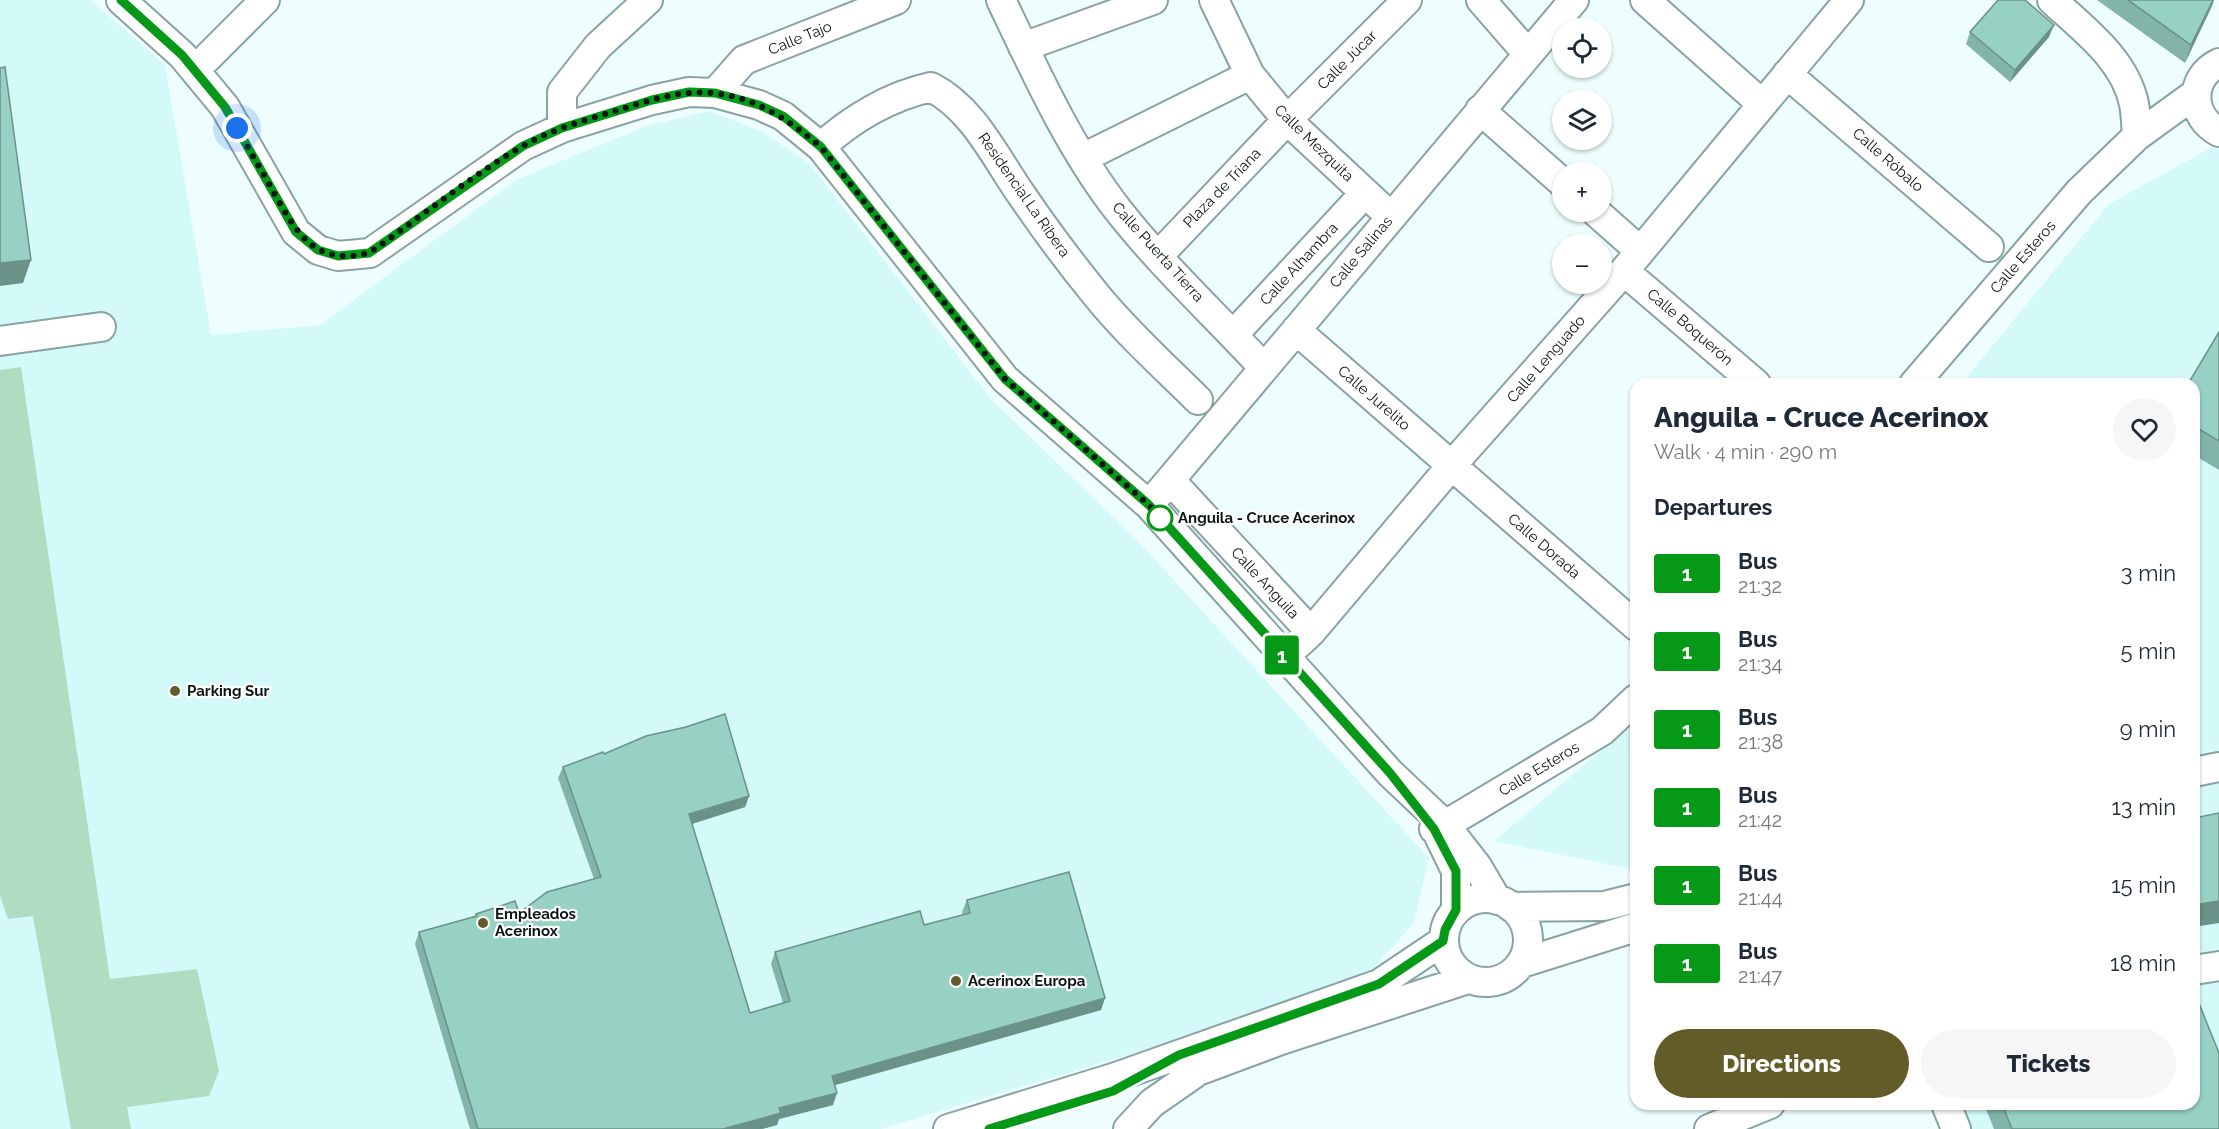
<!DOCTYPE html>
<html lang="en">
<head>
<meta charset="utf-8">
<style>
	:root { --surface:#fff; --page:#f6f6f7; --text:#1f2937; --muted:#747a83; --accent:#625c28 }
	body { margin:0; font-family:Raleway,sans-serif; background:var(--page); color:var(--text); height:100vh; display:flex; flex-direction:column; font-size:22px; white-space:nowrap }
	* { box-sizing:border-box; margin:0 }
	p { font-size:20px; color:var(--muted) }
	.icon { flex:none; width:33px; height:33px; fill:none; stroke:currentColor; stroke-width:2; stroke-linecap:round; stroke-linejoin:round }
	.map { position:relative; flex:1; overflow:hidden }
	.details { position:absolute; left:1630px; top:378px; width:570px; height:732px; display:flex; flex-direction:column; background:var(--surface); border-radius:18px; box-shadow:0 2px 4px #0004 }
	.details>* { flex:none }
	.badge { padding:0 12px; border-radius:4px; font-size:21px; line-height:39px }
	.fabs { position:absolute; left:1552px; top:18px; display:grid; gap:12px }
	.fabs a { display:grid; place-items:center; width:60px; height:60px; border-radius:50%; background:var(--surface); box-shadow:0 2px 4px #0004; font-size:30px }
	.you { position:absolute; width:30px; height:30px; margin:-15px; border:4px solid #fff; border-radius:50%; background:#1a73e8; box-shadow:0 0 0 9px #1a73e833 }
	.map>.badge { position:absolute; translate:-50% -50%; box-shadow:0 0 0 3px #fff }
	h2 { padding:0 24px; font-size:22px; line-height:54px }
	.round { display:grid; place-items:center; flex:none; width:63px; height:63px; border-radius:32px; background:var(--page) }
	.headline { display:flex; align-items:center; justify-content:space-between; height:102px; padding:0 24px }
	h1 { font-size:28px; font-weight:800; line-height:45px }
	.cta { display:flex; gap:12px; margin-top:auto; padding:12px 24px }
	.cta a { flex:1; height:69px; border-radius:36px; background:var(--accent); color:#fff; font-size:24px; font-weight:800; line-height:69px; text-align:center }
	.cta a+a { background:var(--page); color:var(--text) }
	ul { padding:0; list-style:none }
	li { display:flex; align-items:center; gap:18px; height:78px; padding:0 24px }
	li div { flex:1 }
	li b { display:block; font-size:22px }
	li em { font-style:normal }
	li .badge { min-width:66px; font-weight:700; text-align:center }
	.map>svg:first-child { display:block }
	.built { fill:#d4f9f9 }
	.green { fill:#aeddc2 }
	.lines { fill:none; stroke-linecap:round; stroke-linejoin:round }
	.minor-casing { stroke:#89a2a2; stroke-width:32 }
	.minor { stroke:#fff; stroke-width:28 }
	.wall { fill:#82b4a9 }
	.shaded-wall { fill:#6a9289 }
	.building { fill:#97d1c4; stroke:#6a9289; stroke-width:1.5 }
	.line-casing { stroke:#fff; stroke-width:14 }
	.line { stroke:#069817; stroke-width:9 }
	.walk { stroke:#0d1616; stroke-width:6; stroke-dasharray:0 10.8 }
	.stop-dot { fill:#fff; stroke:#069817; stroke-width:3 }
	.poi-dot { fill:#625c28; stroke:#fff; stroke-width:2 }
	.labels { text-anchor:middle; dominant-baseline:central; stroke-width:4.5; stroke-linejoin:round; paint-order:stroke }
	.street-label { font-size:15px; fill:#0d1616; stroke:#fff }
	.stop-label { font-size:15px; font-weight:bold; fill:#0d1616; stroke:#fff; text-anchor:start }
	.poi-label { font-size:15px; font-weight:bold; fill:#0d1616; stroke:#fff; text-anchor:start }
</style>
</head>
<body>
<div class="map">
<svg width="2219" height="1129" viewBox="0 0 2219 1129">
	<rect width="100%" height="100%" fill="#eefefe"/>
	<!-- built -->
	<path class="built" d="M0,0H91L165,65L211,335L320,325L516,180L646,126L709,111L761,131L810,164L991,399L1136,539L1429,858L1414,923L1368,974L1250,1018L881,1129H0Z
		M2214,146L2219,149V1129H1940L1929,1104H2194V384H1961L2109,204Z
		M1636,721V870L1494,841Z"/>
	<!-- green -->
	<path class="green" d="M21,367L110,979L197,969L219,1071L209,1096L127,1107L131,1129H71L33,916L8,919L0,896V370Z"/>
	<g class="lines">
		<!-- minor casing -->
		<g class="minor-casing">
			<path id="minor" d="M121,0L182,55L225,107L296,232L318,250L338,256L370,253L523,146L562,128L652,100L689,92L715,93L759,105L783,116L821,147L1005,379L1149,505L1390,773L1445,825L1477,866L1497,900
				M1001,0C1035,71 1069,147 1118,210C1162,266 1215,315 1263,367
				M1214,0L1250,75L1287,120L1390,216
				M1481,0L1528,54
				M1645,0L1762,104
				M2052,0C2083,29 2125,59 2134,104C2136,114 2136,126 2137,136
				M1023,47L1153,0
				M2219,63C2188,78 2190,117 2219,132
				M195,70L265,0
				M1787,74L1989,247
				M715,93L744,60L896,0
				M1480,110L1563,183
				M562,128V92L598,46L648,0
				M821,147C851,119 890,96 931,87C974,109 996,159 1023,197C1046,231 1071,264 1097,296C1127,333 1164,366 1198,400
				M1083,158L1250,75
				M1596,212L1640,251
				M1158,256L1287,120L1407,0
				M1624,271L1756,384
				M1296,330L1636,626
				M1233,335L1365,193
				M0,341L101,327
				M1914,384L2079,192L2137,136L2195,94
				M1170,480L1311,632
				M1149,505L1574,0
				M1284,657L1311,632L1452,465L1624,271L1849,0
				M2194,772L2219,767
				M1434,829L1445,825L1602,731L1636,699
				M1439,836L1456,871V910
				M1444 940a42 42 0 1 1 84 0a42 42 0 1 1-84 0Z
				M1511,907L1604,906L1636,898
				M1522,963L1636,927
				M2194,970L2219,966
				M1946,1104L1956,1129
				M948,1129L1113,1078L1379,984L1443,941
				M1128,1129L1152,1103L1198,1071L1281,1040L1468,979
				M1709,1129L1770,1104"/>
		</g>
		<!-- minor -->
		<use href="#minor" class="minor"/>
	</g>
	<!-- wall -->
	<path class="wall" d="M2097,0H2214L2185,63Z
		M1970,32L2049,37L2010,82L1966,44Z
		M2219,332V470L2194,455V384Z
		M686,727L749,796L745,807L692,824L750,1013L783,1003L771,964L775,952L924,925L963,915L962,912L967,900L1105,998L1101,1010L835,1085L833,1105L779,1119L777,1125L762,1129H470L415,944L419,932L475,916L476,914L519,913L594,879L558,778L563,767L604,754Z
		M1984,1104H2194L2219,1129H1994Z"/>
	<!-- shaded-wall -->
	<path class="shaded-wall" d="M2213,0H2214L2212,6L2185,63L2191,45Z
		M2054,25L2049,37L2010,82L2015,70Z
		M31,260L23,283L0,286V263Z
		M749,796L745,807L685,826L689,814Z
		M2219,901V923L2194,927V905Z
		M1105,998L1101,1010L828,1087L832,1076Z
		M837,1093L833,1105L779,1119L777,1125L762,1129H723L779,1108Z"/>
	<!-- building -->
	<path class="building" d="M1998,0H2025L2054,25L2015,70L1970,32Z
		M2128,0H2213L2191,45Z
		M5,67L31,260L0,263V68Z
		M2219,332V441L2194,426V384H2188Z
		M725,714L749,796L689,814L750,1013L790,1001L775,952L920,911L924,925L970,913L967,900L1069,872L1105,998L832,1076L837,1093L779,1108L781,1113L723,1129H478L419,932L477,916L476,914L515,901L519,913L547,892L601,877L563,767L603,752L604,754L646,736L686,727Z
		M2219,813V901L2194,905V818Z
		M2194,991L2219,1053V1129H2012L2002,1104H2194Z"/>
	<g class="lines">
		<!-- line casing -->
		<g class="line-casing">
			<path id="line" d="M121,0L182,55L225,107L296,232L318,250L338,256L369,253L523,146L562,128L652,100L689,92L715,93L759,105L783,116L821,147L1005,379L1149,505L1390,773L1434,829L1456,871V910L1445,930L1443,941L1379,984L1179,1055L1113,1091L989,1129"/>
		</g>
		<!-- line -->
		<use href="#line" class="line"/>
		<!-- walk -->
		<path class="walk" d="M237,128C249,150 262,171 274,193C298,235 315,266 369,253C420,218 469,177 523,146C554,128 590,119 625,108C653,99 683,90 713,93C758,98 788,120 821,147L1005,379L1149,505L1164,523L1160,518"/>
	</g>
	<!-- markers -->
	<circle class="stop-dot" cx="1160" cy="518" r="12"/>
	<g class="poi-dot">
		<circle cx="175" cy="691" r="6"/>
		<circle cx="483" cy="923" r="6"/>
		<circle cx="956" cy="981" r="6"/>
	</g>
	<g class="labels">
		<!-- street labels -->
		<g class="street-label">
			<text transform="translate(800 38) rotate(-22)">Calle Tajo</text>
			<text transform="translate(1347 60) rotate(-45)">Calle Júcar</text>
			<text transform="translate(1314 143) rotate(44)">Calle Mezquita</text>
			<text transform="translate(1888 160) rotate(41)">Calle Róbalo</text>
			<text transform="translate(1222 188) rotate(-46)">Plaza de Triana</text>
			<text transform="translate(1024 195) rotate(55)">Residencial La Ribera</text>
			<text transform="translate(1158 252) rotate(48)">Calle Puerta Tierra</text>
			<text transform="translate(1361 252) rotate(-50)">Calle Salinas</text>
			<text transform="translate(2023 257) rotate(-49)">Calle Esteros</text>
			<text transform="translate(1299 264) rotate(-47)">Calle Alhambra</text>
			<text transform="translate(1690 327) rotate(41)">Calle Boquerón</text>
			<text transform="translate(1546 359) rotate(-49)">Calle Lenguado</text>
			<text transform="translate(1374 398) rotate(41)">Calle Jurelito</text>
			<text transform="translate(1544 546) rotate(41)">Calle Dorada</text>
			<text transform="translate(1265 583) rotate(47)">Calle Anguila</text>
			<text transform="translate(1539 769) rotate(-31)">Calle Esteros</text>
		</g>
		<!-- stop labels -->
		<g class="stop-label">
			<text x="1178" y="518">Anguila - Cruce Acerinox</text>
		</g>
		<!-- poi labels -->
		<g class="poi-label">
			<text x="187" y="691">Parking Sur</text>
			<text x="495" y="914">Empleados<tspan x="495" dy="17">Acerinox</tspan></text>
			<text x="968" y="981">Acerinox Europa</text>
		</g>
	</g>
</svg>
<div class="fabs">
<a><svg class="icon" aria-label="locate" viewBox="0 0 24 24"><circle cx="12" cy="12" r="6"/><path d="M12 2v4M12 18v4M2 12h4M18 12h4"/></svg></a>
<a><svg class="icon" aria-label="layers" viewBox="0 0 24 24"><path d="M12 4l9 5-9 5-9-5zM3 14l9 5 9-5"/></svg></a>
<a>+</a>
<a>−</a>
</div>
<div class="you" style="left:237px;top:128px"></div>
<b class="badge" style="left:1282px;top:655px;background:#069817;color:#fff">1</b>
<section class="details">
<div class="headline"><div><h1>Anguila - Cruce Acerinox</h1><p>Walk · 4 min · 290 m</p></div><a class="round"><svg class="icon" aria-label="heart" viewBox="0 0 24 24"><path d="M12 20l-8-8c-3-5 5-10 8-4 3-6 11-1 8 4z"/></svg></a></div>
<h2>Departures</h2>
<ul>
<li><span class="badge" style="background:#069817;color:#fff">1</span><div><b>Bus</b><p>21:32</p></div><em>3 min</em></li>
<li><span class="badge" style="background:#069817;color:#fff">1</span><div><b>Bus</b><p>21:34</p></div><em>5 min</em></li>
<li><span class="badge" style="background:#069817;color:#fff">1</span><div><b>Bus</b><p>21:38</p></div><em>9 min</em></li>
<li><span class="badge" style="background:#069817;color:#fff">1</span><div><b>Bus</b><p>21:42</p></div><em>13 min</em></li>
<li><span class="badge" style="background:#069817;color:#fff">1</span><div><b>Bus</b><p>21:44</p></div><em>15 min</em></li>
<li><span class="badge" style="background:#069817;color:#fff">1</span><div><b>Bus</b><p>21:47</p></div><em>18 min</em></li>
</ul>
<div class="cta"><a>Directions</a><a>Tickets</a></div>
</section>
</div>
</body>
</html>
